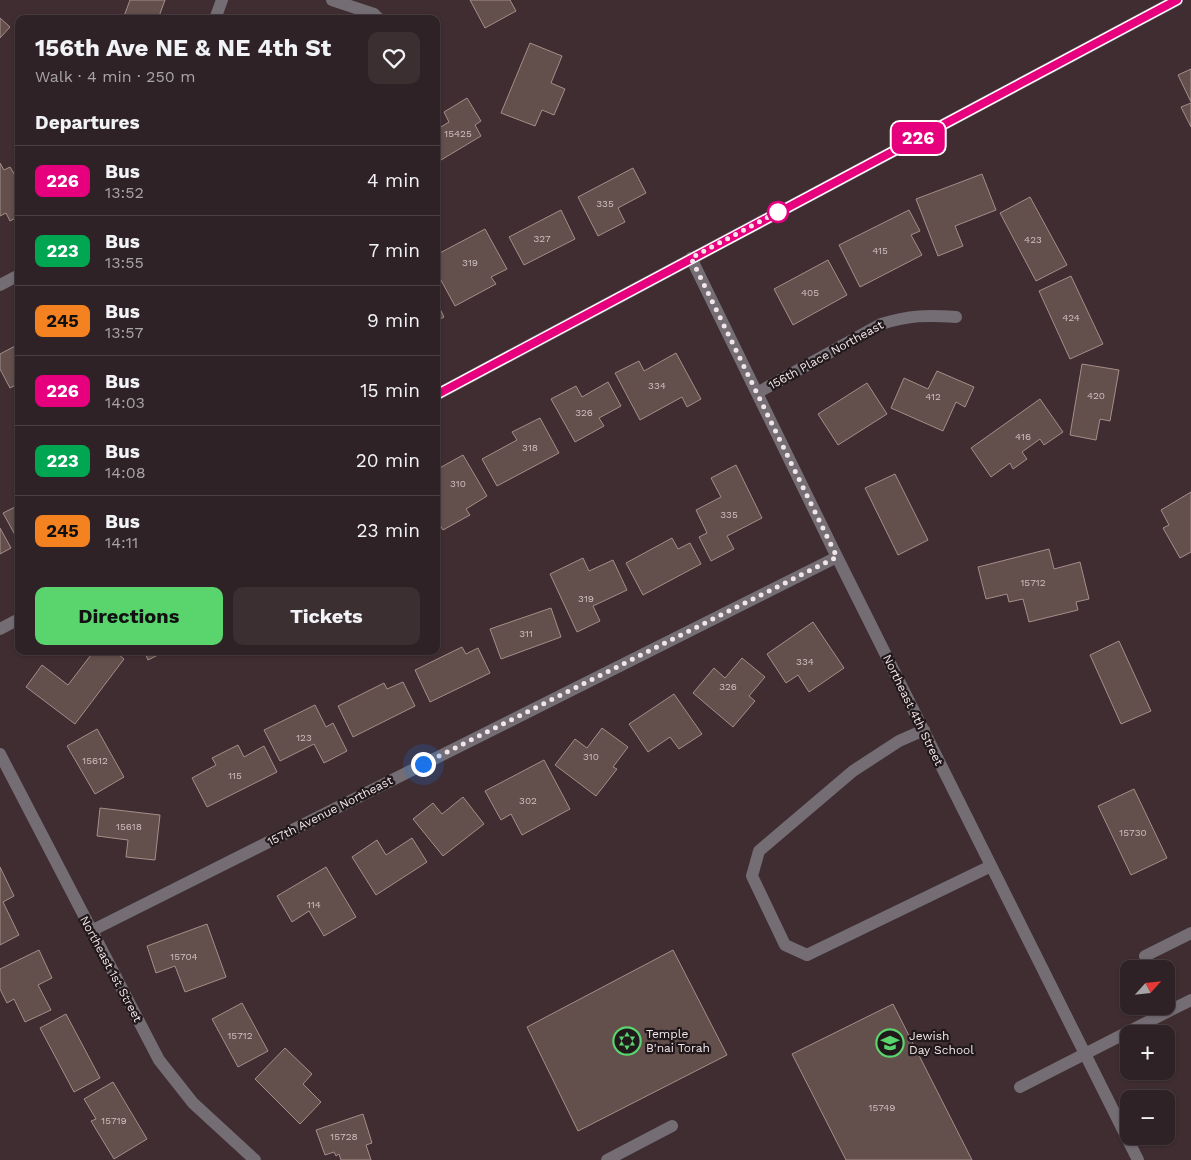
<!DOCTYPE html>
<html lang="en">
<head>
<meta charset="utf-8">
<style>
	:root { --surface:#2f2226; --page:#3b2f32; --text:#f1f3f6; --muted:#a7a4a7; --line:#4a3f43; --accent:#5ad56e }
	body { margin:0; font-family:"Work Sans",sans-serif; background:var(--page); color:var(--text); height:100vh; display:flex; flex-direction:column; font-size:19px; white-space:nowrap }
	* { box-sizing:border-box; margin:0 }
	p { font-size:16px; color:var(--muted) }
	.icon { flex:none; width:28px; height:28px; fill:none; stroke:currentColor; stroke-width:2; stroke-linecap:round; stroke-linejoin:round }
	.map { position:relative; flex:1; overflow:hidden }
	.panel { position:absolute; left:15px; top:15px; width:425px; height:640px; display:flex; flex-direction:column; background:var(--surface); border-radius:10px; box-shadow:0 1px 4px #0004,0 0 0 1px var(--line) }
	.panel>* { flex:none }
	.badge { padding:0 10px; border-radius:8px; font-size:18px; line-height:32px }
	.needle { width:32px; rotate:63deg }
	.buttons { position:absolute; left:1120px; top:960px; display:grid; gap:10px }
	.buttons a { display:grid; place-items:center; width:55px; height:55px; border-radius:10px; background:var(--surface); box-shadow:0 1px 4px #0004,0 0 0 1px var(--line); font-size:25px }
	.you { position:absolute; width:25px; height:25px; margin:-12px; border:4px solid #fff; border-radius:50%; background:#1a73e8; box-shadow:0 0 0 8px #1a73e833 }
	.map>.badge { position:absolute; translate:-50% -50%; box-shadow:0 0 0 2px #fff }
	h2 { padding:0 20px; font-size:19px; line-height:45px }
	.round { display:grid; place-items:center; flex:none; width:52px; height:52px; border-radius:10px; background:var(--page) }
	.overview { display:flex; align-items:center; justify-content:space-between; height:85px; padding:0 20px }
	h1 { font-size:24px; font-weight:700; line-height:38px }
	.primary-button { display:flex; gap:10px; margin-top:auto; padding:10px 20px }
	.primary-button a { flex:1; height:58px; border-radius:10px; background:var(--accent); color:#111; font-size:20px; font-weight:700; line-height:58px; text-align:center }
	.primary-button a+a { background:var(--page); color:var(--text) }
	ul { padding:0; list-style:none }
	li { display:flex; align-items:center; gap:15px; height:70px; padding:0 20px; border-top:1px solid var(--line) }
	li div { flex:1 }
	li b { display:block; font-size:19px }
	li em { font-style:normal }
	li .badge { min-width:55px; font-weight:700; text-align:center }
	.map>svg:first-child { display:block }
	.building { fill:#634f4b; stroke:#a58e8a }
	.lines { fill:none; stroke-linecap:round; stroke-linejoin:round }
	.minor { stroke:#746d73; stroke-width:12 }
	.line-casing { stroke:#fff; stroke-width:11 }
	.line { stroke:#e6007e; stroke-width:8 }
	.walk { stroke:#f2e5e8; stroke-width:5; stroke-dasharray:0 9 }
	.stop-dot { fill:#fff; stroke:#e6007e; stroke-width:2.5 }
	.labels { text-anchor:middle; dominant-baseline:central; stroke-width:4.5; stroke-linejoin:round; paint-order:stroke }
	.number-label { font-size:10px; fill:#cec0c1 }
	.street-label { font-size:12px; fill:#f2e5e8; stroke:#20181a }
	.poi-label { font-size:12px; fill:#f2e5e8; stroke:#20181a; text-anchor:start }
</style>
</head>
<body>
<div class="map">
<svg width="1191" height="1160" viewBox="0 0 1191 1160">
	<rect width="100%" height="100%" fill="#3f2d32"/>
	<!-- building -->
	<path class="building" d="M130,0H165L158,19H123Z
		M470,0H510L516,11L485,28Z
		M0,18L10,27L0,38Z
		M530,43L562,56L551,83L565,89L554,115L542,110L535,126L501,113Z
		M1191,69V102L1178,75Z
		M467,98L481,121L475,125L481,136L436,163V130L449,122L444,112Z
		M1191,103V127L1181,107Z
		M0,163L4,170L10,167L19,182V216L10,221L6,213L0,216Z
		M633,168L646,193L618,208L625,222L598,236L578,197Z
		M982,174L996,210L955,226L963,246L938,256L916,199Z
		M1030,197L1067,265L1036,281L1000,213Z
		M561,210L575,239L524,265L509,237Z
		M909,210L920,231L911,235L922,255L860,287L839,245Z
		M485,229L507,269L491,277L496,284L455,306L436,271V255Z
		M828,260L847,295L793,325L774,289Z
		M1071,276L1103,344L1070,359L1039,291Z
		M436,301L444,317L436,321Z
		M19,344V383L10,388L0,369V354Z
		M676,353L701,399L687,407L682,397L640,420L615,373L639,361L644,371Z
		M1082,364L1119,370L1110,421L1100,419L1096,440L1070,435Z
		M937,371L974,387L965,407L956,402L943,431L891,408L904,378L928,389Z
		M608,382L621,406L599,418L604,426L575,442L551,399L576,386L582,397Z
		M867,383L887,414L838,445L818,414Z
		M1040,399L1063,432L1044,445L1040,439L1022,452L1027,459L1013,469L1010,463L991,477L971,448Z
		M540,418L559,453L497,486L482,459L517,440L512,432Z
		M463,455L487,496L466,509L470,515L443,530L436,519V470Z
		M736,465L762,518L727,536L734,549L711,561L699,537L707,533L696,510L721,497L711,478Z
		M895,474L928,540L898,555L865,488Z
		M1191,492V552L1180,558L1163,528L1169,525L1161,510Z
		M19,505V542L3,513Z
		M0,528L11,548L0,554Z
		M672,538L678,549L690,543L701,564L643,595L626,563Z
		M1049,549L1054,569L1080,562L1089,599L1076,602L1078,610L1029,622L1023,599L1009,602L1007,594L986,599L978,567Z
		M583,558L589,571L613,560L627,590L593,606L600,621L577,632L550,574Z
		M551,608L561,637L501,659L490,629Z
		M813,622L844,668L809,692L798,675L786,683L767,654Z
		M1119,641L1151,711L1121,724L1090,655Z
		M462,647L466,654L478,648L490,673L430,702L415,670Z
		M94,651H114L124,659L75,724L26,687L42,665L68,685Z
		M144,651H166L148,660Z
		M742,658L765,677L749,696L755,701L733,727L693,693L714,668L725,678Z
		M403,682L415,706L353,737L338,706L384,683L387,689Z
		M674,694L702,734L679,749L670,737L648,752L629,724Z
		M315,705L326,727L333,723L347,751L324,763L314,744L280,761L264,730Z
		M602,728L628,747L613,767L617,769L596,796L555,765L575,739L587,748Z
		M97,729L124,777L95,794L67,746Z
		M238,745L244,757L264,746L277,772L207,807L192,778L216,765L212,758Z
		M544,760L570,809L522,835L511,814L501,820L485,791Z
		M1134,789L1167,858L1131,875L1098,806Z
		M463,797L484,824L443,856L413,819L433,803L442,814Z
		M100,808L160,815L155,860L126,857L128,840L97,836Z
		M412,838L427,862L376,895L352,857L377,840L386,855Z
		M0,867L14,896L3,902L19,935L0,945Z
		M326,867L356,917L324,936L309,911L292,922L277,896Z
		M207,924L226,977L185,992L175,966L156,973L147,946Z
		M39,950L52,978L38,985L51,1010L25,1022L14,999L7,1003L0,989V969Z
		M673,950L727,1055L578,1131L527,1027Z
		M242,1003L268,1051L238,1067L212,1019Z
		M893,1004L972,1160H846L792,1054Z
		M66,1014L100,1078L74,1092L40,1028Z
		M285,1048L312,1074L303,1084L321,1102L300,1124L255,1079Z
		M113,1082L147,1139L114,1159L91,1121L96,1119L84,1099Z
		M363,1114L372,1143L366,1145L371,1160H341L339,1154L336,1156L334,1152L325,1155L316,1130Z"/>
	<g class="lines">
		<!-- minor -->
		<path class="minor" d="M332,0L374,14L379,19
			M215,19L222,0
			M691,258L837,557L1138,1160
			M0,285L19,275
			M757,393L881,324C910,315 927,315 956,317
			M436,395L1177,0
			M0,629L19,619
			M924,730L899,741L853,771L759,851L752,876L785,945L807,955L991,866
			M0,754L159,1060L193,1103L255,1160
			M91,931L837,557
			M1151,969L1145,956L1191,933
			M1166,1000L1171,1010L1191,1000
			M1020,1087L1171,1010
			M607,1160L672,1126"/>
	</g>
	<g class="lines">
		<!-- line casing -->
		<g class="line-casing">
			<path id="line" d="M436,395L1177,0"/>
		</g>
		<!-- line -->
		<use href="#line" class="line"/>
		<!-- walk -->
		<path class="walk" d="M423,764L837,557L691,258L778,212"/>
	</g>
	<!-- icons -->
	<defs>
		<g id="synagogue-ring" transform="scale(1.4375)"><circle r="9.5" fill="#20181a" stroke="#5ad56e" stroke-width="1.5"/><path d="M0-6.5L5.6 3.2H-5.6ZM0 6.5L5.6-3.2H-5.6Z" fill="#5ad56e"/></g>
		<g id="school-ring" transform="scale(1.4375)"><circle r="9.5" fill="#20181a" stroke="#5ad56e" stroke-width="1.5"/><path d="M0-5L7-2L0 1L-7-2ZM-4 1L0 2.5L4 1V4Q0 6-4 4Z" fill="#5ad56e"/></g>
	</defs>
	<g fill-rule="evenodd">
		<use href="#synagogue-ring" x="627" y="1041"/>
		<use href="#school-ring" x="890" y="1043"/>
	</g>
	<!-- markers -->
	<circle class="stop-dot" cx="778" cy="212" r="10"/>
	<g class="labels">
		<!-- number labels -->
		<g class="number-label">
			<text x="458" y="133">15425</text>
			<text x="605" y="203">335</text>
			<text x="542" y="238">327</text>
			<text x="1033" y="239">423</text>
			<text x="880" y="250">415</text>
			<text x="470" y="262">319</text>
			<text x="810" y="292">405</text>
			<text x="1071" y="317">424</text>
			<text x="657" y="385">334</text>
			<text x="1096" y="395">420</text>
			<text x="933" y="396">412</text>
			<text x="584" y="412">326</text>
			<text x="1023" y="436">416</text>
			<text x="530" y="447">318</text>
			<text x="458" y="483">310</text>
			<text x="729" y="514">335</text>
			<text x="1033" y="582">15712</text>
			<text x="586" y="598">319</text>
			<text x="526" y="633">311</text>
			<text x="805" y="661">334</text>
			<text x="728" y="686">326</text>
			<text x="304" y="737">123</text>
			<text x="591" y="756">310</text>
			<text x="95" y="760">15612</text>
			<text x="235" y="775">115</text>
			<text x="528" y="800">302</text>
			<text x="129" y="826">15618</text>
			<text x="1133" y="832">15730</text>
			<text x="314" y="904">114</text>
			<text x="184" y="956">15704</text>
			<text x="240" y="1035">15712</text>
			<text x="882" y="1107">15749</text>
			<text x="114" y="1120">15719</text>
			<text x="344" y="1136">15728</text>
		</g>
		<!-- street labels -->
		<g class="street-label">
			<text transform="translate(826 355) rotate(-29)">156th Place Northeast</text>
			<text transform="translate(913 710) rotate(64)">Northeast 4th Street</text>
			<text transform="translate(330 811) rotate(-27)">157th Avenue Northeast</text>
			<text transform="translate(111 969) rotate(62)">Northeast 1st Street</text>
		</g>
		<!-- poi labels -->
		<g class="poi-label">
			<text x="646" y="1034">Temple<tspan x="646" dy="14">B'nai Torah</tspan></text>
			<text x="909" y="1036">Jewish<tspan x="909" dy="14">Day School</tspan></text>
		</g>
	</g>
</svg>
<div class="buttons">
<a><svg class="needle" viewBox="-14 -14 28 28"><path d="M0-13l5 13h-10z" fill="#e53935"/><path d="M0 13l5-13h-10z" fill="#a7a4a7"/></svg></a>
<a>+</a>
<a>−</a>
</div>
<div class="you" style="left:423px;top:764px"></div>
<b class="badge" style="left:918px;top:138px;background:#e6007e;color:#fff">226</b>
<section class="panel">
<div class="overview"><div><h1>156th Ave NE &amp; NE 4th St</h1><p>Walk · 4 min · 250 m</p></div><a class="round"><svg class="icon" aria-label="heart" viewBox="0 0 24 24"><path d="M12 20l-8-8c-3-5 5-10 8-4 3-6 11-1 8 4z"/></svg></a></div>
<h2>Departures</h2>
<ul>
<li><span class="badge" style="background:#e6007e;color:#fff">226</span><div><b>Bus</b><p>13:52</p></div><em>4 min</em></li>
<li><span class="badge" style="background:#00a651;color:#fff">223</span><div><b>Bus</b><p>13:55</p></div><em>7 min</em></li>
<li><span class="badge" style="background:#f58220;color:#111">245</span><div><b>Bus</b><p>13:57</p></div><em>9 min</em></li>
<li><span class="badge" style="background:#e6007e;color:#fff">226</span><div><b>Bus</b><p>14:03</p></div><em>15 min</em></li>
<li><span class="badge" style="background:#00a651;color:#fff">223</span><div><b>Bus</b><p>14:08</p></div><em>20 min</em></li>
<li><span class="badge" style="background:#f58220;color:#111">245</span><div><b>Bus</b><p>14:11</p></div><em>23 min</em></li>
</ul>
<div class="primary-button"><a>Directions</a><a>Tickets</a></div>
</section>
</div>
</body>
</html>
